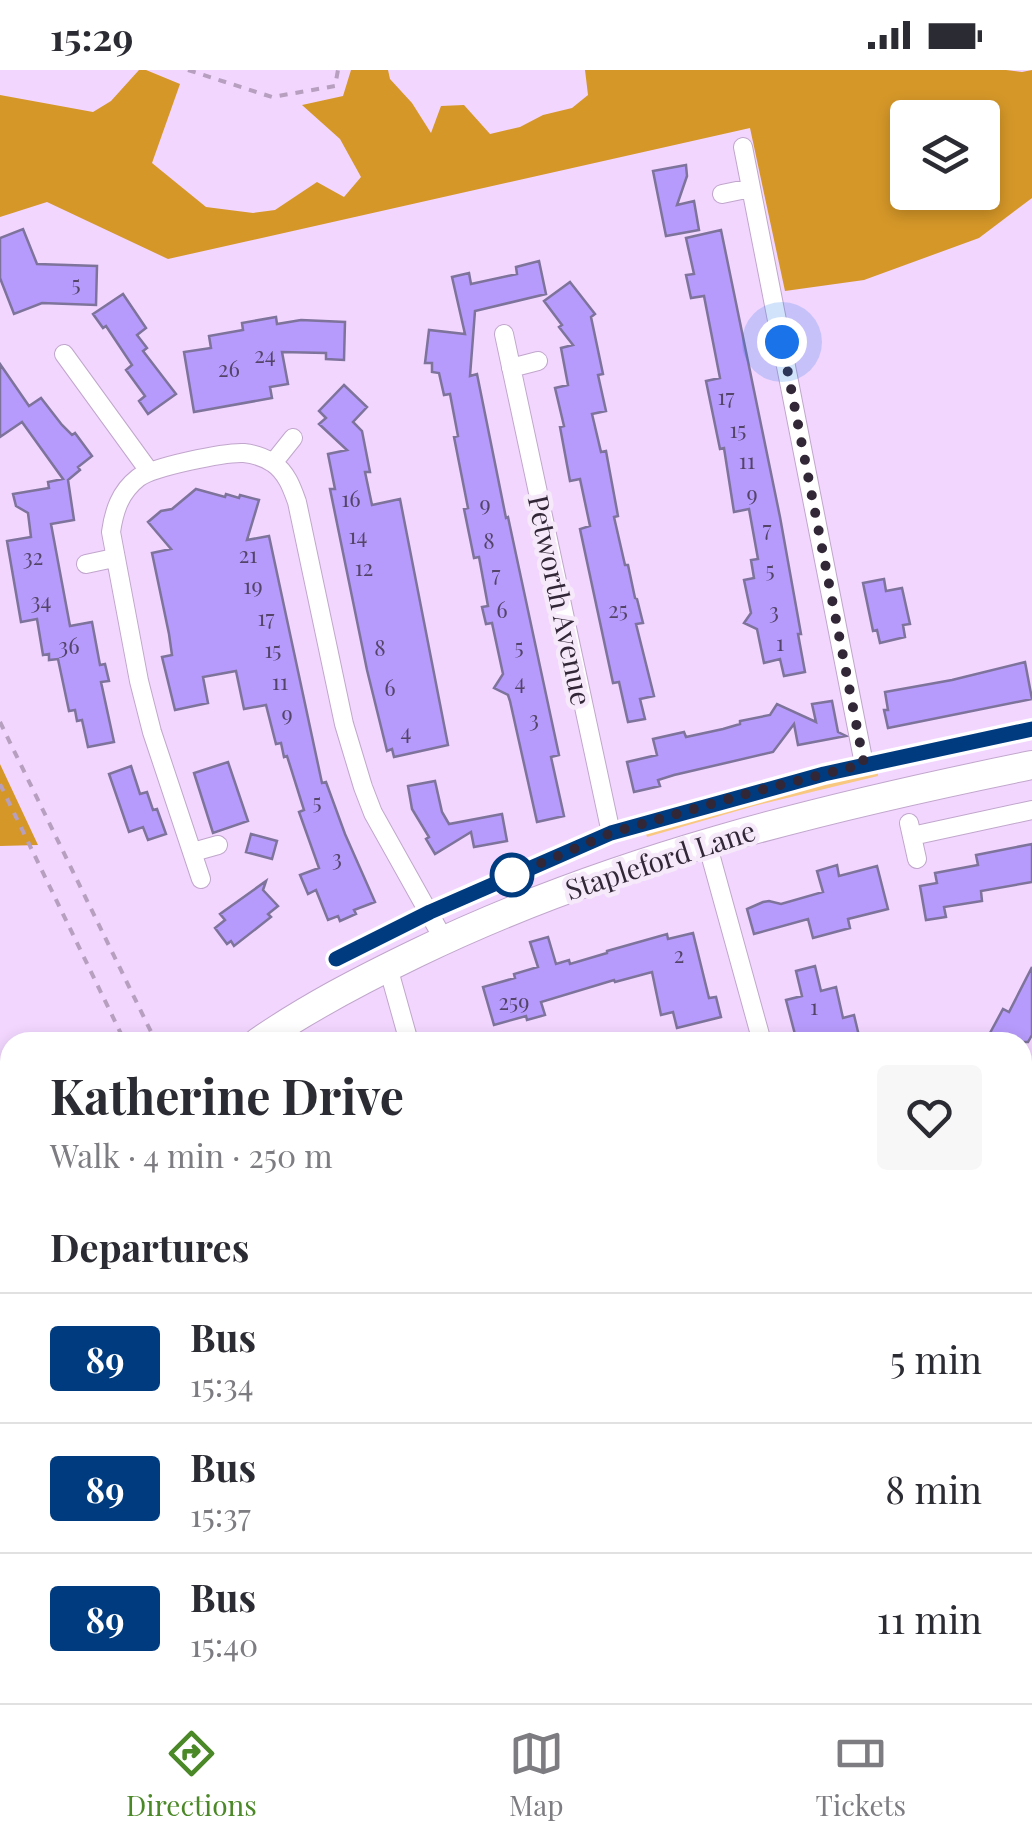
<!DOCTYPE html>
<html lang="en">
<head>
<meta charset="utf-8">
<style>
	:root { --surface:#fff; --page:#f7f7f7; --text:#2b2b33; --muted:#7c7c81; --line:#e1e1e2; --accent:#4b8827 }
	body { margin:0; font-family:"Playfair Display",serif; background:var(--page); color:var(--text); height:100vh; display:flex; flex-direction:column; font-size:38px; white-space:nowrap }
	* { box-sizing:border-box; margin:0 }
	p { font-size:32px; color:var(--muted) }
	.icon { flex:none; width:55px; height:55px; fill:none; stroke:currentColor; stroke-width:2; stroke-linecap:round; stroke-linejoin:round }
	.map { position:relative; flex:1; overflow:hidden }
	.sheet { position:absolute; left:0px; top:962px; width:1032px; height:672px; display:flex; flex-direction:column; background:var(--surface); border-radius:30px 30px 0 0; box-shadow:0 5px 15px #0003 }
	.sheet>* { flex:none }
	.badge { padding:0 20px; border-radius:8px; font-size:35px; line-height:65px }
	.tools { position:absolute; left:890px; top:30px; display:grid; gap:20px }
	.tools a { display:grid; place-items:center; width:110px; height:110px; border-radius:10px; background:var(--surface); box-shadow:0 5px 15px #0003; font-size:50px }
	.you { position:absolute; width:50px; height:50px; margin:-25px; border:8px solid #fff; border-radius:50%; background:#1a73e8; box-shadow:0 0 0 15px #1a73e833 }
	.map>.badge { position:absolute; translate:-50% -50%; box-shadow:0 0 0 5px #fff }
	h2 { padding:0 50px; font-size:38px; line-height:90px }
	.round { display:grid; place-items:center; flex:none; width:105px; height:105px; border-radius:10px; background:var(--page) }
	.summary { display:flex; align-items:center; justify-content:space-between; height:170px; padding:0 50px }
	h1 { font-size:48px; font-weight:700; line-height:75px }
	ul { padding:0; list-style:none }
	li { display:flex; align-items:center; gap:30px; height:130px; padding:0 50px; border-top:2px solid var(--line) }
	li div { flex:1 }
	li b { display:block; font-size:38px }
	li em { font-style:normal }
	li .badge { min-width:110px; font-weight:700; text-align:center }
	.status { display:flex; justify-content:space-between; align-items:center; height:70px; padding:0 50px; background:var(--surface); direction:ltr }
	.status svg { height:28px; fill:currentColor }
	.menu { display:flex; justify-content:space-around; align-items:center; height:140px; border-top:2px solid var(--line); background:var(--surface); font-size:28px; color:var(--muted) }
	.menu a { display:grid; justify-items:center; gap:5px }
	.menu .selected { color:var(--accent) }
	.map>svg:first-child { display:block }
	.green { fill:#f9c880 }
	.forest { fill:#d59728; fill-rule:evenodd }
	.building { fill:#b79bfc; stroke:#7d739b; stroke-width:2.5 }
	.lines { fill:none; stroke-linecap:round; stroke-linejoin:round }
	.minor-casing { stroke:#c1a6cc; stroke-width:20 }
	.secondary-casing { stroke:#c1a6cc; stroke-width:30 }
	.path { stroke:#b69fbf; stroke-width:4; stroke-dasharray:8 8; stroke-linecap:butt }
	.minor { stroke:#fff; stroke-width:18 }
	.secondary { stroke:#fff; stroke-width:28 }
	.line-casing { stroke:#fff; stroke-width:22 }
	.line { stroke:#003b80; stroke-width:15 }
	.walk { stroke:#322736; stroke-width:10; stroke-dasharray:0 18 }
	.stop-dot { fill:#fff; stroke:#003b80; stroke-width:5 }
	.labels { text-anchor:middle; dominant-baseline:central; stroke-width:9; stroke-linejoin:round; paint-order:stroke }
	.number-label { font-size:22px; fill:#534468 }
	.street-label { font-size:28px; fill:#322736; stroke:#f6eafa }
</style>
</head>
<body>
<div class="status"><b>15:29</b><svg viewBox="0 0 49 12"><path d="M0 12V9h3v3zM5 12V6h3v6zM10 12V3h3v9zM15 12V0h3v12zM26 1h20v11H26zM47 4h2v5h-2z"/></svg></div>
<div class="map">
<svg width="1032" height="1633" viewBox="0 0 1032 1633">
	<rect width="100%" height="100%" fill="#f2d6fe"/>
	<!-- green -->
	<path class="green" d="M878,701V706L754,736L647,767L645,761L754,728Z"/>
	<!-- forest -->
	<path class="forest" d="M139,0H146L180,14L152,93L206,137L253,143L275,140L317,112L344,127L361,107L340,69L302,35L343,26L351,0H388L390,9L412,33L431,63L441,36L464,35L490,64L520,57L543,45L572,38L588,25L585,0H1006L1022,2L1032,0V128L979,168L864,210L785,221L750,58L168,189L47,132L0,147V25L93,42L111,31ZM908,48H982V122H908Z
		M0,694L38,775L0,776Z"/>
	<!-- building -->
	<path class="building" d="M686,95L687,106L677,135L694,131L699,160L666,166L653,101Z
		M23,159L37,194L97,196L96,235L42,233L14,244L0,208V168Z
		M721,160L780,447L801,564H798L805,602L784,606L780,589L764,593L757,559L744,553L751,543L744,510L754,508L751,490L758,489L749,439L734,442L724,378L720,379L706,311L720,308L704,226L691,228L686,205L694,204L686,168Z
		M539,191L546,224L475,241L470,306L477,304L506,448L508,447L559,685L551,687L564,746L537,752L510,631L508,625L494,618L503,604L492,553L486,554L482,537L488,536L479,487L474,488L464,439L468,438L454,367L458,366L450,324L444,325L439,303L432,302V293H425L429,260L465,264L452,207L469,203L471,214L517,204L516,197Z
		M570,212L595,244L591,247L603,304L598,305L606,341L592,344L601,382L606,381L608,392L618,446L614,447L625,495H628L635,528L637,529L643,553L636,554L654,626L640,629L645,649L628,652L619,612L613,613L580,459L590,456L580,409L570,411L560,357L564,356L555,318L568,315L561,278L573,275L559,257L562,255L544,231Z
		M123,224L146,258L137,265L147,278L143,281L176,324L148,344L139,331L145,326L126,300L132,295L106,256L103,258L93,244Z
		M276,247L277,254L301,250L345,252L344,290L326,289V283L282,282L288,314L270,317L272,328L194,342L184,282L211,278L209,266L243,260L242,253Z
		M0,294L29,336L41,328L62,355L72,365L75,363L92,386L78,397L80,400L68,410L74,450L51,454L70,556L92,552L100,595L105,594L109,611L101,612L114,672L88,677L82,650L77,651L75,640L69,641L58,589L49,590V584L43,585L37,549L21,552L7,471L31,467L28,443L16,436L13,424L49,418L48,412L63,409L22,352L0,367Z
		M344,315L367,337L353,352L362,361L370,402H365L372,435L400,429L448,675L394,687L392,679L387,681L367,600L330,419H335L328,384L347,380L319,354L326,348L319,341Z
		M196,419L225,427L226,424L239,428L240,425L259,430L247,470L269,466L322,713L326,712L345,764L375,832L354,840L356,844L340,851L338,846L328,850L316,820L308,824L300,805L319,798L299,742L304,740L287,686L284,687L281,673L276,674L266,635L244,639L236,601L203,607L208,633L175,640L162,587L172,585L169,564L152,483L171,479L148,452L161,441L172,439Z
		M884,509L886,521L902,518L910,554L903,555L905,567L880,573L877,560L873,561L863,513Z
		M1025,592L1032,629L888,658L884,640H888L885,622L952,610Z
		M832,631L838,662L846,666L798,675L794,654L773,682L674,705L658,710L660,716L634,722L627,692L657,685L653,669L684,662L686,667L723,659L740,654V651L770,645L777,634L816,652L812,634Z
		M228,692L248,751L213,763L194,703Z
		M131,696L140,724L147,722L153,740L157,739L166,764L148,770L143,757L129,762L109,704Z
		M435,711L442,742L449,754L502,744L507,771L474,777L471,762L435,784L426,769L429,767L412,739L408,716Z
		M251,764L277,771L272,789L246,782Z
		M1032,774V812L981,821L982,831L944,837L946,847L926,850L920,816L937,813L935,803L978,795L976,785Z
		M837,795L839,806L877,796L888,839L848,849L850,858L813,868L808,849L754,864L747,839L763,832L769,831L781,834L823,822L817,801Z
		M266,811L263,820L278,836L268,844L271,847L234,876L231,871L227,874L215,858L225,850L220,844Z
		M693,863L709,928L716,927L721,947L677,958L673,942L661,945L652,902L615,912L614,910L541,932L545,945L527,950L526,946L494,955L483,917L515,908L514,904L538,897L530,872L548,867L556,894L569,890L570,894L607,883V881L667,864L668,869Z
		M815,896L821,921L836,917L843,948L854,945L859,966L848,968L849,972H797L786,930L802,926L796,901Z
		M1032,897V965L1028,972H991L995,965L990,963L1003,939L1009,942Z"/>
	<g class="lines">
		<!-- minor casing -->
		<g class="minor-casing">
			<path id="minor" d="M743,77L864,694
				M722,124L751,118
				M504,264L611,763
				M64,284L149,401
				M511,298L538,291
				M273,393L293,368
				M86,494L114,488
				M909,753L917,789
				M912,766L1032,740
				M707,773L762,972
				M193,782L218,775
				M201,809L152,662L139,611L111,462C114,441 120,422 138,408C152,397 225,382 244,383C254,384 265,388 273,393C287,403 292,418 297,432L344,654L363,717L373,743L444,870
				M335,889L430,842L611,763L824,704L1032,659
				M388,897L409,972
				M1022,1609L1032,1606
				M590,1625L593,1633
				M940,1632L965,1625"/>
		</g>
		<!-- secondary casing -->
		<g class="secondary-casing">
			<path id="secondary" d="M258,972C309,937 361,910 417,883C611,789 821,738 1032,695
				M0,1147L10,1141"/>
		</g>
		<!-- path -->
		<path class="path" d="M188,0L272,27L335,16L338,0
			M0,652L156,972
			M0,714L125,972"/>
		<!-- minor -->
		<use href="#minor" class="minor"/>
		<!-- secondary -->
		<use href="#secondary" class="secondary"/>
	</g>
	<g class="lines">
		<!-- line casing -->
		<g class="line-casing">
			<path id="line" d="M336,889L430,842L611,763L824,704L1032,659"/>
		</g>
		<!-- line -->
		<use href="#line" class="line"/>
		<!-- walk -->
		<path class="walk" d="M512,805L502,810L611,763L753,722L864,694L782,272"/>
	</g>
	<!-- markers -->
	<circle class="stop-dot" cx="512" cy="805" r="20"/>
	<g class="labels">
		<!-- number labels -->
		<g class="number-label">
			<text x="76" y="213">5</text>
			<text x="265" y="284">24</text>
			<text x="229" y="298">26</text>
			<text x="726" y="326">17</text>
			<text x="738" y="359">15</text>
			<text x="747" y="390">11</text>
			<text x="752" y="423">9</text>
			<text x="351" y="428">16</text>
			<text x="485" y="433">9</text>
			<text x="767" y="458">7</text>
			<text x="358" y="465">14</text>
			<text x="489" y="470">8</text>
			<text x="248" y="484">21</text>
			<text x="33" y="486">32</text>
			<text x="364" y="497">12</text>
			<text x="770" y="499">5</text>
			<text x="496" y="503">7</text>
			<text x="253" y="515">19</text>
			<text x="41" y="530">34</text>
			<text x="502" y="539">6</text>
			<text x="618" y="539">25</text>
			<text x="774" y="540">3</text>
			<text x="266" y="547">17</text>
			<text x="780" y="572">1</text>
			<text x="69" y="575">36</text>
			<text x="519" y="576">5</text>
			<text x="380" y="577">8</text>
			<text x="273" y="579">15</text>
			<text x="280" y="611">11</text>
			<text x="520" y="611">4</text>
			<text x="390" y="617">6</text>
			<text x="287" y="643">9</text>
			<text x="534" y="648">3</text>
			<text x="406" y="661">4</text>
			<text x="317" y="731">5</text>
			<text x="337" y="787">3</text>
			<text x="679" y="884">2</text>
			<text x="514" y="931">259</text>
			<text x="814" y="936">1</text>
		</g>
		<!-- street labels -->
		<g class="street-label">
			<text transform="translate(561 530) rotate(78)">Petworth Avenue</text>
			<text transform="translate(660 789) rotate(-18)">Stapleford Lane</text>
		</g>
	</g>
</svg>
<div class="tools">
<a><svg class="icon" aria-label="layers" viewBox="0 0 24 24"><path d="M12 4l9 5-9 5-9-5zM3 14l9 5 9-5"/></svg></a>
</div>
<div class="you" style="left:782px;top:272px"></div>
<section class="sheet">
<div class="summary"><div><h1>Katherine Drive</h1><p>Walk · 4 min · 250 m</p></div><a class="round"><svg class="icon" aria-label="heart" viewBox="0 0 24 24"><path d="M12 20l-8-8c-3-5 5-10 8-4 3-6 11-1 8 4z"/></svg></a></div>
<h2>Departures</h2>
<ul>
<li><span class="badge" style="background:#003b80;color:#fff">89</span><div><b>Bus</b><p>15:34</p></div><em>5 min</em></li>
<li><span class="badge" style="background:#003b80;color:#fff">89</span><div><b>Bus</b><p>15:37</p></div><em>8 min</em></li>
<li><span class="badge" style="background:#003b80;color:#fff">89</span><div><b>Bus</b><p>15:40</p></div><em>11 min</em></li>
</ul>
</section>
</div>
<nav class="menu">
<a class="selected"><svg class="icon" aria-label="directions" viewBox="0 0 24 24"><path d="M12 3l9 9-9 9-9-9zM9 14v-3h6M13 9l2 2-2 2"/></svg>Directions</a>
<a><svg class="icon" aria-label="map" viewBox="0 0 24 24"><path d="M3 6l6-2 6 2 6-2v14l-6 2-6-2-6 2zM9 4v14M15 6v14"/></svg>Map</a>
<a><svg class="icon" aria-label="tickets" viewBox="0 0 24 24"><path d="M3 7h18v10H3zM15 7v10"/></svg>Tickets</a>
</nav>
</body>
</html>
